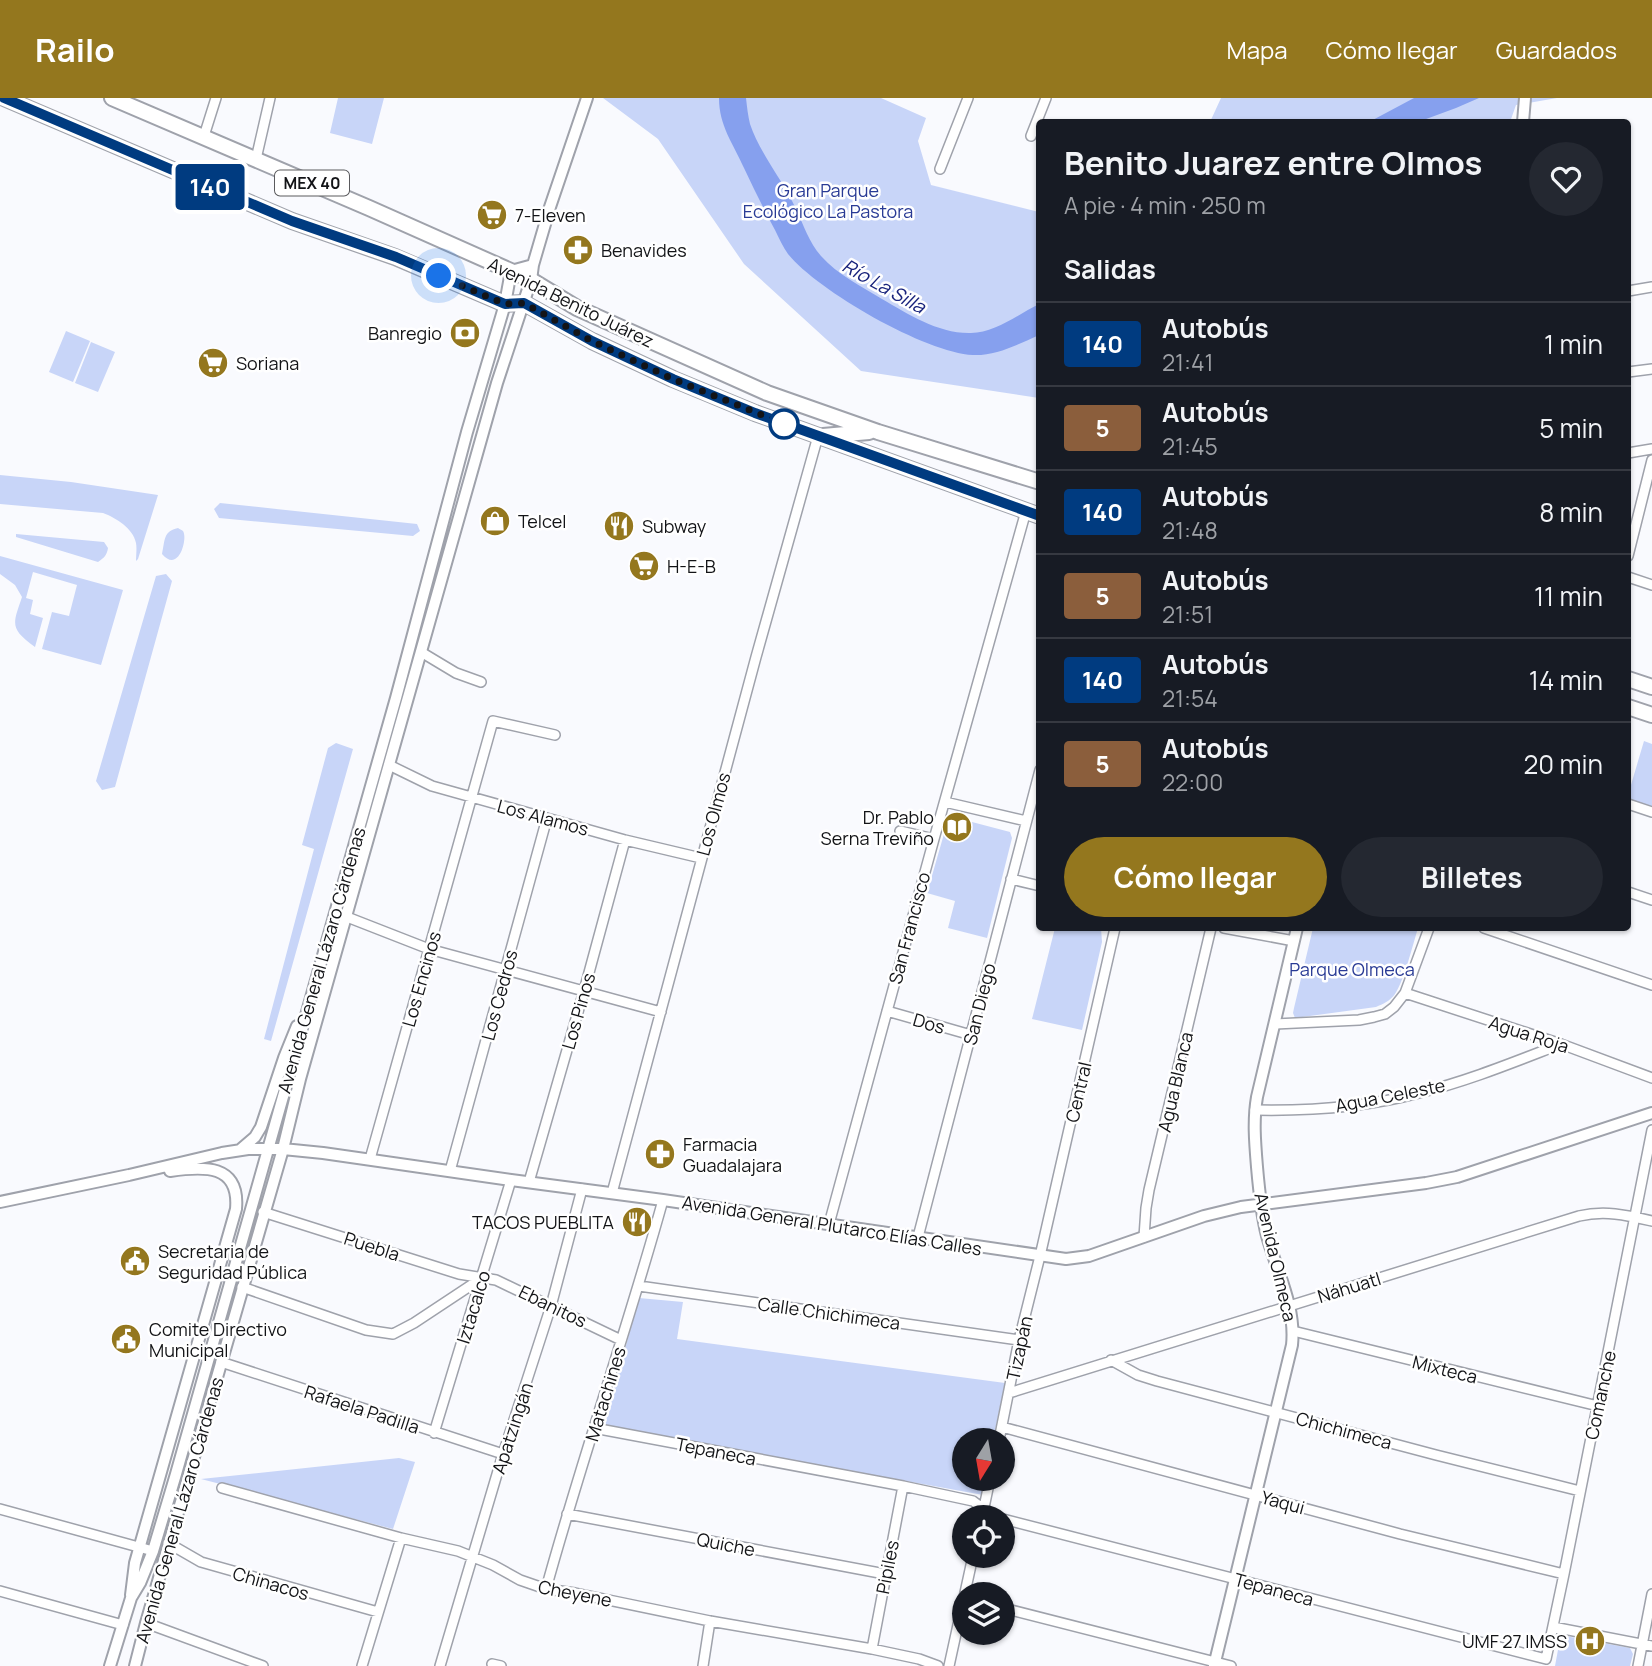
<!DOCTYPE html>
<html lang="es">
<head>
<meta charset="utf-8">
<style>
	:root { --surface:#171b24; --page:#242831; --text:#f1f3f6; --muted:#9ea1a6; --line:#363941; --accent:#94771e }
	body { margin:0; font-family:Manrope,sans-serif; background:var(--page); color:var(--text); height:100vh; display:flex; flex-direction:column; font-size:26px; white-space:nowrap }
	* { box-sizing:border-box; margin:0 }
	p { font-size:23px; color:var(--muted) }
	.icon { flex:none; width:38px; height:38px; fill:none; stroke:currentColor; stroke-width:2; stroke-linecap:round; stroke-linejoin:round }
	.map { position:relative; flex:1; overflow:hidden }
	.side { position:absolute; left:1036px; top:21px; width:595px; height:812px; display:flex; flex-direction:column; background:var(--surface); border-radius:7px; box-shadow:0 2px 5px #0004 }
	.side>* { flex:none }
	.badge { padding:0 14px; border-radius:5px; font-size:24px; line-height:46px }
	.needle { width:46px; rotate:191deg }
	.controls { position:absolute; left:952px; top:1330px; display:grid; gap:14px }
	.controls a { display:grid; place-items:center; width:63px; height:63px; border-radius:50%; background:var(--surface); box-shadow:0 2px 5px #0004; font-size:35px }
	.you { position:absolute; width:35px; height:35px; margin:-18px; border:5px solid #fff; border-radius:50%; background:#1a73e8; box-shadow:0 0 0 10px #1a73e833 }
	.map>.badge { position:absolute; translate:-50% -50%; box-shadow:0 0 0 4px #fff }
	h2 { padding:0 28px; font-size:26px; line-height:63px }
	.round { display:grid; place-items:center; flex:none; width:74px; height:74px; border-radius:37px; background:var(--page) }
	.headline { display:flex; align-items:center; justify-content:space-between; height:119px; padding:0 28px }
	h1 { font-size:33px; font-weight:700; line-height:52px }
	.action { display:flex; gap:14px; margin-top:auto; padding:14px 28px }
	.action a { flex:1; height:80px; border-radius:42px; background:var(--accent); color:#fff; font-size:28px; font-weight:700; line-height:80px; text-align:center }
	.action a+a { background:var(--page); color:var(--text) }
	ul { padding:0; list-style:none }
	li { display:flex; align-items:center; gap:21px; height:84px; padding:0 28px; border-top:2px solid var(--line) }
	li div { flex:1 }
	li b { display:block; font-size:26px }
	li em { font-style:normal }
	li .badge { min-width:77px; font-weight:700; text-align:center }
	header { display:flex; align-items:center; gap:42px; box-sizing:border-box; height:98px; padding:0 35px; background:var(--accent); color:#fff }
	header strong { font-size:33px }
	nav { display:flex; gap:38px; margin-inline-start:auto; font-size:24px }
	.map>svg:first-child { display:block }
	.green { fill:#c8d5f8 }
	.water { fill:#86a0ee }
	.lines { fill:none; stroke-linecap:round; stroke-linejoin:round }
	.minor-casing { stroke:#9fa2ab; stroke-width:12 }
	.tertiary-casing { stroke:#9fa2ab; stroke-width:14 }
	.primary-casing { stroke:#9fa2ab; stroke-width:18 }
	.minor { stroke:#fff; stroke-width:9 }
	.tertiary { stroke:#fff; stroke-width:10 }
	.primary { stroke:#fff; stroke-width:14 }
	.line-casing { stroke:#fff; stroke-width:16 }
	.line { stroke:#003b80; stroke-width:10 }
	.walk { stroke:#131417; stroke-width:7; stroke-dasharray:0 12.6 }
	.stop-dot { fill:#fff; stroke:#003b80; stroke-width:3.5 }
	.labels { text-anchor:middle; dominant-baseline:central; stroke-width:5; stroke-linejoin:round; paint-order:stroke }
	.shield { fill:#fff; stroke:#5a5a5d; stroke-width:2 }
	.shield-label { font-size:16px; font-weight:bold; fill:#131417 }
	.park-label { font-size:18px; fill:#293b95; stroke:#fff }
	.poi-label { font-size:18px; fill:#131417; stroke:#fff; text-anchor:start }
	.street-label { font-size:18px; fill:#131417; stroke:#fff }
	.water-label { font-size:19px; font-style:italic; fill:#18237c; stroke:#fff }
</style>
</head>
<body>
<header>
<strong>Railo</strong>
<nav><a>Mapa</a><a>Cómo llegar</a><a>Guardados</a></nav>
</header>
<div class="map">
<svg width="1652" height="1568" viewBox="0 0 1652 1568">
	<rect width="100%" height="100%" fill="#f9fafe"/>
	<!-- green -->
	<path class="green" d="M338,0H384L372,46L330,35Z
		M603,0H881L926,20L918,43L931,87L1039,114V300L861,273L744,166L658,41Z
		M1221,0H1557L1516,7L1510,24H1210Z
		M66,233L90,243L73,284L49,274Z
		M91,244L115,254L98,294L75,285Z
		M0,377L71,384L158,397L138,461L136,463C136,458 137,450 136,445C133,430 116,420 103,415L0,406Z
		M220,405L417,426L420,433L413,438L219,420L214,411Z
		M178,430C179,431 182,432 183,433C188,440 179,476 162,456C165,443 163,433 178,430Z
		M16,436L104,444L108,450C107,457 104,460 98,464L16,439Z
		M0,458L123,492L101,567L42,551L52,514L69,518L77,487L33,474L26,500L33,502L30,516L43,520L35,549C9,530 13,526 22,499L15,487L0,476Z
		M166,476L172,483L115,689L102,692L96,683L156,478Z
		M1644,643L1652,646V714L1628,706V697Z
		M336,645L353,651L271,943L264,941L314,751L302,747L328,650Z
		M953,719L1010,734L1012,740L987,840L948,830L955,803L927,795L948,722Z
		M1055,830H1101L1102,844L1082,932L1032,921Z
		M1313,830H1418C1413,846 1404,883 1395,896C1390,903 1383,906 1376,909L1295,920L1293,915L1294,910Z
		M639,1200L683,1204L677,1241L1005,1285L993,1342H964V1381H986L983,1397L604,1328Z
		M399,1360L415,1364L393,1431L201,1381Z
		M1565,1538L1630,1550L1633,1556L1630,1568H1555L1560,1541Z"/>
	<!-- water -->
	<path class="water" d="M719,0H746C747,9 748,18 750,26C759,54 784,84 796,111C804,128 809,144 821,158C838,177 861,188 882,201C908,216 939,236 971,235C995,235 1019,216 1039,206V237C1019,246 996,258 973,257C926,255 818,193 788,156C783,149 779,140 775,132C764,112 754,91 744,70C733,45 719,28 719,0Z
		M1414,0H1479L1456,10L1418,24H1369Z"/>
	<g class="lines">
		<!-- minor casing -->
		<g class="minor-casing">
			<path id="minor" d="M204,38L216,0
				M1031,38L1046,0
				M256,61L270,0
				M940,71L968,0
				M1628,193L1652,189
				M1628,274L1652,271
				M1628,355L1652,351
				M1628,458L1652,362
				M1628,479L1652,487
				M421,554L456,575L481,584
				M389,667L432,688L625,742L701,760
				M945,704L1026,723
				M1628,706L1652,714
				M900,733L934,741
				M1011,781L1040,788
				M1628,794L1652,802
				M347,819L429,851L661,914
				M1224,830L1294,843
				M1484,830L1652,887
				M1405,895L1561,946L1652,980
				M887,913L971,937
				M1275,926L1359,922L1374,919L1385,916L1394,909L1405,895L1429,830
				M1255,1012C1308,1013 1368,1009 1419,995C1468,983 1514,964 1561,946
				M370,1061L493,623L555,637
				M450,1073L547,720
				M529,1084L584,893L625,742
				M612,1095L756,559L818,338
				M263,1114L459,1176L496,1182L621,1242
				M829,1126L934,741L1026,413
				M918,1139L1040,672
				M1144,1139L1146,1110L1149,1092L1211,830
				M639,1188L1019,1242
				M242,1189L366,1232L393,1236L414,1225L482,1180
				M1293,1233L1598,1308
				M1111,1262L1138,1277L1157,1283L1436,1357L1580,1393
				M221,1264L503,1356
				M1009,1295L1579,1118C1605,1112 1626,1117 1652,1123
				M1002,1329L1400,1436L1564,1476
				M594,1330L903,1388L973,1403L989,1415L998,1419
				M434,1335L511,1082
				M999,1342L1019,1242L1040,1158L1115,830
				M222,1390L401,1440L458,1453L493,1467L520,1482L546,1491L575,1495L710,1523L872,1551L919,1561L938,1568
				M0,1411L153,1453
				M567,1416L885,1476
				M982,1419L990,1381
				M1003,1421L1546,1561L1564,1476L1652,1032
				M168,1445L201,1464L378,1514
				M546,1491C582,1360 627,1232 663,1102
				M0,1493L123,1527
				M1003,1510L1231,1568
				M146,1525L263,1568
				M1553,1529L1652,1548
				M872,1551L903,1388
				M492,1566L501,1568
				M362,1568L401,1440
				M440,1568L503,1356L551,1208L582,1091
				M703,1568L710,1523
				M949,1568L973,1458
				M1638,1568L1652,1496"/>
		</g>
		<!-- tertiary casing -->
		<g class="tertiary-casing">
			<path id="tertiary" d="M1523,24L1525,0
				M241,1051L255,1039L261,1029L284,960L297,928
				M0,1104L129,1077L222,1055L248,1051H283L323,1055L511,1082L663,1102L1066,1161L1089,1158L1204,1118L1241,1109L1426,1085L1457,1079L1652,1015
				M131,1497L135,1465L236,1111C240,1066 204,1068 170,1073
				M110,1568L131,1500L140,1485L153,1453L176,1376L396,600L467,334L505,206L511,173L533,167
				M135,1568L146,1525L283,1051L300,981L497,285L531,182L533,167L550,109L587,0
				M1214,1568L1292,1247C1296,1209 1277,1174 1267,1138C1261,1115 1259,1092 1257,1069C1255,1045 1253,1022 1257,999L1297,830"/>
		</g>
		<!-- primary casing -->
		<g class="primary-casing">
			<path id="primary" d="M4,0L292,123L395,159L505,206L524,205L592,243L673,281L755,315L1040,418
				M112,0L369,110L531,182L577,210L767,295L878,334L1040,384
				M823,338L869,334
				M1628,581L1652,589
				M1628,609L1652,617"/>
		</g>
		<!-- minor -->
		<use href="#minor" class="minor"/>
		<!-- tertiary -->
		<use href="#tertiary" class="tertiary"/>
		<!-- primary -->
		<use href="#primary" class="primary"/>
	</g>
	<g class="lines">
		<!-- line casing -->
		<g class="line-casing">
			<path id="line" d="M4,0L292,123L396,159L505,206L524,205L592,243L673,281L755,315L1040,418"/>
		</g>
		<!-- line -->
		<use href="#line" class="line"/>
		<!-- walk -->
		<path class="walk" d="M439,178L505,206L524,205L592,243L613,253L673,281L789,328L784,326"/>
	</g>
	<!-- icons -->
	<defs>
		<g id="supermarket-disc" transform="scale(1.575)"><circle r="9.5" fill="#94771e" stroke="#fff"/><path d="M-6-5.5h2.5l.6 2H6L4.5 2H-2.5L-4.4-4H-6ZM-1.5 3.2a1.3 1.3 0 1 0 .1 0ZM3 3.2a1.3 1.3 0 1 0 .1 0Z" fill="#fff"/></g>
		<g id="pharmacy-disc" transform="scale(1.575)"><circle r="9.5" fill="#94771e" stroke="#fff"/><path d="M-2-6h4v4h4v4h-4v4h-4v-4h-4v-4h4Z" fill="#fff"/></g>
		<g id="bank-disc" transform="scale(1.575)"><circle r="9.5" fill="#94771e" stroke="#fff"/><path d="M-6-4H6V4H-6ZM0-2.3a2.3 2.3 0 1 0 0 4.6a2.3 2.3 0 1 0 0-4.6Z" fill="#fff"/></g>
		<g id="shop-disc" transform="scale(1.575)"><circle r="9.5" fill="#94771e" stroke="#fff"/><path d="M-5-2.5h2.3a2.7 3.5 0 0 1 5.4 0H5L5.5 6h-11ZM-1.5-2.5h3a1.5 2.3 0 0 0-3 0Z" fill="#fff"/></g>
		<g id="restaurant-disc" transform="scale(1.575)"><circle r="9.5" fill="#94771e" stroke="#fff"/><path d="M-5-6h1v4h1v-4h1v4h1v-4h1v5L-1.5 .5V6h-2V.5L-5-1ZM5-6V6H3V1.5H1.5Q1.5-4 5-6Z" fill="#fff"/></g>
		<g id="library-disc" transform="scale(1.575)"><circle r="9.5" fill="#94771e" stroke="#fff"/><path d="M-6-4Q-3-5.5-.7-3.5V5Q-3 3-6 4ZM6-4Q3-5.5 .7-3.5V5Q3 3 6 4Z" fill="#fff"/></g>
		<g id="civic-disc" transform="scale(1.575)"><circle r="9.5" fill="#94771e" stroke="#fff"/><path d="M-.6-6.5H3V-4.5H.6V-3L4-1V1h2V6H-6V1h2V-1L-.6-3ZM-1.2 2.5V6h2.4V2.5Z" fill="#fff"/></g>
		<g id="hospital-disc" transform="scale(1.575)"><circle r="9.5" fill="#94771e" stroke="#fff"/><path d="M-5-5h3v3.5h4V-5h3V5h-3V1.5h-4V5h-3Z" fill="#fff"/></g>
	</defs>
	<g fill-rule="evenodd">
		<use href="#supermarket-disc" x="492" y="117"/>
		<use href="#pharmacy-disc" x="578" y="152"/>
		<use href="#bank-disc" x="465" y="235"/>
		<use href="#supermarket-disc" x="213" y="265"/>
		<use href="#shop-disc" x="495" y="423"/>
		<use href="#restaurant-disc" x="619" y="428"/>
		<use href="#supermarket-disc" x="644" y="468"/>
		<use href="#library-disc" x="957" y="729"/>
		<use href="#pharmacy-disc" x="660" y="1056"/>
		<use href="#restaurant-disc" x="637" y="1124"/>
		<use href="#civic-disc" x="135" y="1163"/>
		<use href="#civic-disc" x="126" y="1241"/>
		<use href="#hospital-disc" x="1590" y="1543"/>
	</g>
	<!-- markers -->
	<circle class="stop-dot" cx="784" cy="326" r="14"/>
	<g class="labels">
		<!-- shield labels -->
		<rect class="shield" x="275" y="72.5" width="74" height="25" rx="5"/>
		<g class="shield-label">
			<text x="312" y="85">MEX 40</text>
		</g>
		<!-- park labels -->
		<g class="park-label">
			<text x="828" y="92">Gran Parque<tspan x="828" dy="21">Ecológico La Pastora</tspan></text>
			<text x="1352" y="871">Parque Olmeca</text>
		</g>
		<!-- poi labels -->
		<g class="poi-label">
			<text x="515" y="117">7-Eleven</text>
			<text x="601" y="152">Benavides</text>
			<text x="442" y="235" text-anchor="end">Banregio</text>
			<text x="236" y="265">Soriana</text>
			<text x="518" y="423">Telcel</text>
			<text x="642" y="428">Subway</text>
			<text x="667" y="468">H-E-B</text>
			<text x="934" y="719" text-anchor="end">Dr. Pablo<tspan x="934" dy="21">Serna Treviño</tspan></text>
			<text x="683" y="1046">Farmacia<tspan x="683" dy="21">Guadalajara</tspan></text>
			<text x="614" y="1124" text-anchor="end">TACOS PUEBLITA</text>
			<text x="158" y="1153">Secretaria de<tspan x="158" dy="21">Seguridad Pública</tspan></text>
			<text x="149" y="1231">Comite Directivo<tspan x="149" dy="21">Municipal</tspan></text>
			<text x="1567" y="1543" text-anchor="end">UMF 27 IMSS</text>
		</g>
		<!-- street labels -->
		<g class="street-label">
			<text transform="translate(571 204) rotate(26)">Avenida Benito Juárez</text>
			<text transform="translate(713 716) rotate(-75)">Los Olmos</text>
			<text transform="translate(543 719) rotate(15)">Los Alamos</text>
			<text transform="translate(909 830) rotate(-75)">San Francisco</text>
			<text transform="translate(321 862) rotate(-74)">Avenida General Lázaro Cárdenas</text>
			<text transform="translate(421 881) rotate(-74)">Los Encinos</text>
			<text transform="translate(499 897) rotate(-75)">Los Cedros</text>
			<text transform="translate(979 906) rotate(-76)">San Diego</text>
			<text transform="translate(578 913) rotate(-74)">Los Pinos</text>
			<text transform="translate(929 925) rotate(16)">Dos</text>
			<text transform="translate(1529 936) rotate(18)">Agua Roja</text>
			<text transform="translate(1175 984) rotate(-77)">Agua Blanca</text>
			<text transform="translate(1078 994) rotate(-77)">Central</text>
			<text transform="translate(1390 997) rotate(-11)">Agua Celeste</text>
			<text transform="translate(832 1127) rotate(9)">Avenida General Plutarco Elías Calles</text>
			<text transform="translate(372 1148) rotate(18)">Puebla</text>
			<text transform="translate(1276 1159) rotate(77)">Avenida Olmeca</text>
			<text transform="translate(1349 1189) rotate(-17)">Náhuatl</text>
			<text transform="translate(553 1208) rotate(26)">Ebanitos</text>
			<text transform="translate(473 1209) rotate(-73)">Iztacalco</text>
			<text transform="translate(829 1215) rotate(8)">Calle Chichimeca</text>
			<text transform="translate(1019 1250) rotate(-78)">Tizapán</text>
			<text transform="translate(1445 1271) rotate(14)">Mixteca</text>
			<text transform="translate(605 1296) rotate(-73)">Matachines</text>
			<text transform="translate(1600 1297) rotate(-78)">Comanche</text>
			<text transform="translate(362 1311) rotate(18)">Rafaela Padilla</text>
			<text transform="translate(512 1330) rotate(-72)">Apatzingán</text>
			<text transform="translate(1344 1332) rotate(15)">Chichimeca</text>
			<text transform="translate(716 1353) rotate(11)">Tepaneca</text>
			<text transform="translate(1283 1404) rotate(15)">Yaqui</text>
			<text transform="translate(179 1412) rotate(-74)">Avenida General Lázaro Cárdenas</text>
			<text transform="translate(726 1446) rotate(11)">Quiche</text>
			<text transform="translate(887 1469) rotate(-79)">Pipiles</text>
			<text transform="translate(271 1485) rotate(16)">Chinacos</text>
			<text transform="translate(1274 1491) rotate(15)">Tepaneca</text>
			<text transform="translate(575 1495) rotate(11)">Cheyene</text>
		</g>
		<!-- water labels -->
		<g class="water-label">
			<text transform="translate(884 188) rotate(29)">Río La Silla</text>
		</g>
	</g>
</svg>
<div class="controls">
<a><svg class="needle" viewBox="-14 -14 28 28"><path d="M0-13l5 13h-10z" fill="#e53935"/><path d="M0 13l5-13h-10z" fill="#9ea1a6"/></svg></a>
<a><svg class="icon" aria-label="locate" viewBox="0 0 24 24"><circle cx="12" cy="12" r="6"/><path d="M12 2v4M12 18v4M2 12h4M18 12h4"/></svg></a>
<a><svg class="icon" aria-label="layers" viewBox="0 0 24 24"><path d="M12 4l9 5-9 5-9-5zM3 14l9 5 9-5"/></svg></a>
</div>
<div class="you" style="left:439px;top:178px"></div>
<b class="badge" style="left:210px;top:89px;background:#003b80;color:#fff">140</b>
<section class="side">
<div class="headline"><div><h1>Benito Juarez entre Olmos</h1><p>A pie · 4 min · 250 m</p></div><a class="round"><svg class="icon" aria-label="heart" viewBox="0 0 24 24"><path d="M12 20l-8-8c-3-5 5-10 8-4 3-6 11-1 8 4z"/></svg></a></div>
<h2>Salidas</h2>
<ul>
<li><span class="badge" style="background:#003b80;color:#fff">140</span><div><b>Autobús</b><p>21:41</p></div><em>1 min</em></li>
<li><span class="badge" style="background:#8b5e3c;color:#fff">5</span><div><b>Autobús</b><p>21:45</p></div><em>5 min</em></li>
<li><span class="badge" style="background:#003b80;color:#fff">140</span><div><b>Autobús</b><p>21:48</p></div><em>8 min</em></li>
<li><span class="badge" style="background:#8b5e3c;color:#fff">5</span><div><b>Autobús</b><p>21:51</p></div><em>11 min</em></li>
<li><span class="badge" style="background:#003b80;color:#fff">140</span><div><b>Autobús</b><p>21:54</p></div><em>14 min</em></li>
<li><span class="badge" style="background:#8b5e3c;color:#fff">5</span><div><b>Autobús</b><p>22:00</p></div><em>20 min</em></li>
</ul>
<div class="action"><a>Cómo llegar</a><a>Billetes</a></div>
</section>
</div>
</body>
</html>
